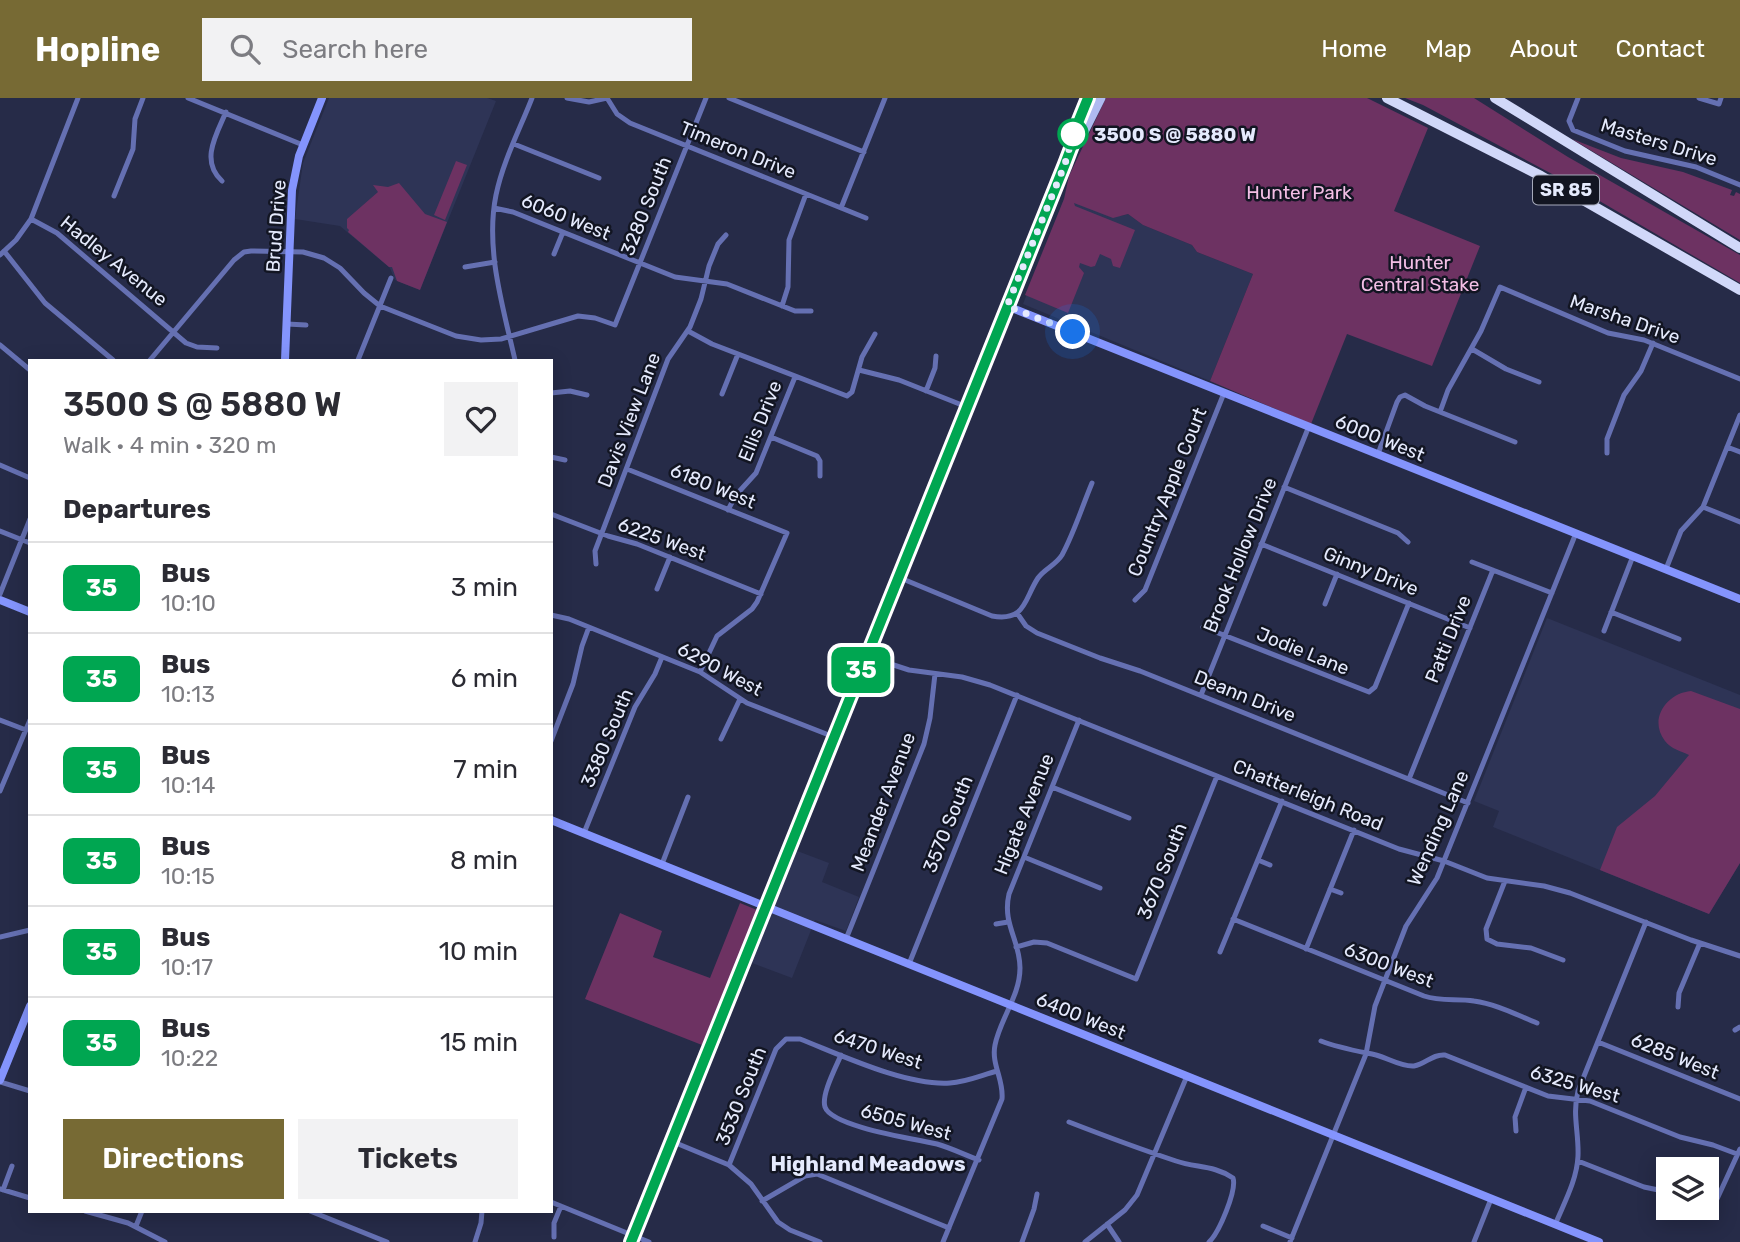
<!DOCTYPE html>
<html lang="en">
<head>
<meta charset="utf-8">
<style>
	:root { --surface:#fff; --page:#f2f2f3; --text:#2b2b33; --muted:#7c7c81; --line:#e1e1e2; --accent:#776a34 }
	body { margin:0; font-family:Rubik,sans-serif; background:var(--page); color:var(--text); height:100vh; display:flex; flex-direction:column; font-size:26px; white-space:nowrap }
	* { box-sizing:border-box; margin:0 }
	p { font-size:23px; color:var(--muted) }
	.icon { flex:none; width:38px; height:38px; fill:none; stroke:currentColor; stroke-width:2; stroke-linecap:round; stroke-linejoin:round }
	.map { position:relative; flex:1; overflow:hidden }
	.sheet { position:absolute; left:28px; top:261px; width:525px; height:854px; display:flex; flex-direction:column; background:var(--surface); border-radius:0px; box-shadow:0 4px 18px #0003 }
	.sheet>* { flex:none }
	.badge { padding:0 14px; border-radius:10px; font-size:24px; line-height:46px }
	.buttons { position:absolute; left:1656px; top:1059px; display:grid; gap:14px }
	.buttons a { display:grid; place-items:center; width:63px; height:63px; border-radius:0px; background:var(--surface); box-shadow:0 4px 18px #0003; font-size:35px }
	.you { position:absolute; width:35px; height:35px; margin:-18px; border:5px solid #fff; border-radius:50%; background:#1a73e8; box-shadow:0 0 0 10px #1a73e833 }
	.map>.badge { position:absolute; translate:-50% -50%; box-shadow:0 0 0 4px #fff }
	h2 { padding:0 35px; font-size:26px; line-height:63px }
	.round { display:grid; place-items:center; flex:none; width:74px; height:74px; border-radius:0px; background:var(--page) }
	.overview { display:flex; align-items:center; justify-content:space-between; height:119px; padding:0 35px }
	h1 { font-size:33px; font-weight:600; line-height:52px }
	.button { display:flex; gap:14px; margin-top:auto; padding:14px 35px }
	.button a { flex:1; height:80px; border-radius:0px; background:var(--accent); color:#fff; font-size:28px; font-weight:600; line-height:80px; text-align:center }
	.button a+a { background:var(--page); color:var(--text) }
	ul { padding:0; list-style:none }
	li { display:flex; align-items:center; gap:21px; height:91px; padding:0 35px; border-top:2px solid var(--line) }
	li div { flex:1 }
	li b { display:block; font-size:26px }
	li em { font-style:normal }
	li .badge { min-width:77px; font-weight:700; text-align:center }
	header { display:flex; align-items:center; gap:42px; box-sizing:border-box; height:98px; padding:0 35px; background:var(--accent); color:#fff }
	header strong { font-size:33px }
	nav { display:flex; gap:38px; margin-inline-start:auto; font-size:24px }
	.search { width:490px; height:63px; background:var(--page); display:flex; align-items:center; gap:18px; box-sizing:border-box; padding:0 24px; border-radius:0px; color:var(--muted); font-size:26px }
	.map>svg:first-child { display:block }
	.built { fill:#2e3456 }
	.green { fill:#6d3262 }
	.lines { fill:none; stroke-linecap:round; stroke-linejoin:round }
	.street { stroke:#6570b2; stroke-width:5 }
	.secondary { stroke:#8494fd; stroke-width:8 }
	.primary { stroke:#afbaf0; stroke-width:9 }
	.highway { stroke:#d1d8f9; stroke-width:10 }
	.line-casing { stroke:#fff; stroke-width:16 }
	.line { stroke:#00a651; stroke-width:10 }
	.walk { stroke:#e5eafd; stroke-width:7; stroke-dasharray:0 12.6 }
	.stop-dot { fill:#fff; stroke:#00a651; stroke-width:3.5 }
	.labels { text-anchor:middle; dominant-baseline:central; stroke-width:5; stroke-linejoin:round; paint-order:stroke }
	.shield { fill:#121522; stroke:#a6aabb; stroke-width:2 }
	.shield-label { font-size:18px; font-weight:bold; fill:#e5eafd }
	.stop-label { font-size:19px; font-weight:bold; fill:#e5eafd; stroke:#121522; text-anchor:start }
	.street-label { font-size:19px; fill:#e5eafd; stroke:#121522 }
	.park-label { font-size:19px; fill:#f3bee5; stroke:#121522 }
	.neighbourhood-label { font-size:21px; font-weight:bold; fill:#e5eafd; stroke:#121522 }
</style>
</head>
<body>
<header>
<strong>Hopline</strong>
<div class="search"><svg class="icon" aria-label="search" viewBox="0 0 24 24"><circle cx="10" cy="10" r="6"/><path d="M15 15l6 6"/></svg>Search here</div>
<nav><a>Home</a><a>Map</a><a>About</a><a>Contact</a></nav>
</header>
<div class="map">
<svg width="1740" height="1144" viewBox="0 0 1740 1144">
	<rect width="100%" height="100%" fill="#262b48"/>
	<!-- built -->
	<path class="built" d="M329,0H487L496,3L420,192L395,182L390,170L340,128L295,121L303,65Z
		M1064,101L1121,118L1128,116L1143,127L1192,147L1197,154L1253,176L1210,283L1023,206Z
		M1547,520L1740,597V765L1709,816L1493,729L1499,713L1474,703Z
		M792,751L829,765L822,784L859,799L846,833L815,822L792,880L747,863Z"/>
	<!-- green -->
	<path class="green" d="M1106,0H1367L1428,30L1394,113L1480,148L1432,268L1347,236L1311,326L1210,283L1253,176L1197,154L1192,147L1143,127L1128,116L1113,120L1074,105L1075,108L1135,132L1120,170L1113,168L1111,161L1100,156L1095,168L1091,169L1080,165L1079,169L1084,175L1068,215L1025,197L1064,101L1069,78Z
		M1405,0H1474L1568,59L1740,157V185L1567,84L1423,7Z
		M1572,41L1621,60L1683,74L1732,92L1730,97L1734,98L1736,94L1740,96V142Z
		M456,63L467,67L445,122L434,117Z
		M399,85L425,116L447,124L420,192L397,183L392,169H389L348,134L349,132L347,130V121L378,94L373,87L388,89Z
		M1691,593L1740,611V765L1709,816L1600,772L1617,729L1655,698L1689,657C1681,653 1671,651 1665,643C1648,621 1667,595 1691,593Z
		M740,805L757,812L702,947L585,901L620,815L662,833L653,859L710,880Z"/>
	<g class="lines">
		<!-- street -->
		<path class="street" d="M188,0L303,47
			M567,0L589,4L607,0
			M607,0L617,16L630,25L866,120
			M729,0L864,54
			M1578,0L1569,23L1573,32L1625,53L1696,69L1740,87
			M1699,0L1719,6L1721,0
			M514,46L599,80
			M222,83C200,63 216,37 226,14
			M114,98L133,51L135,21L143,0
			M494,110L513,114L675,179L727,186L795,213H811
			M841,110L885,0
			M31,121L57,135L186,245L197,249L217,250
			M4,153L45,205L113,262
			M554,156L563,134
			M0,157L16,142L31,121L78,0
			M465,169L495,164
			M782,208L788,189L789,142L806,96
			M287,226L306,227
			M688,233L712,246L847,298L852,294L862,259L875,236
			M0,247L30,272
			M1472,251L1506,271L1539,284
			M150,262L234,162L244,154L251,153L303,154L324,160L340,170L364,195L380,208L456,238L481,242L501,241L578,218L595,220L615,227L706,0
			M358,262L391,180
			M515,262C503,209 485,151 496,97C503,63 520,31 532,0
			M859,272L899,282L967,309
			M926,293L935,270L936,258
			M551,295L570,293L587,297
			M722,296L738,256
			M1440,314L1448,292L1481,233L1500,189L1608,235L1644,242L1740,281
			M771,339L817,358L820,363V378
			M1727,349L1740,354
			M1607,355V341L1624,297L1641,273L1653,245
			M1378,356L1397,304L1400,299L1405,297L1425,308L1515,344
			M551,359L565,362
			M0,367L30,380
			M627,371L787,435L757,504L752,511L717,538L700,574
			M1284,389L1398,435L1408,444
			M1703,409L1740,424
			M728,412L736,397L756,375L795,279
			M551,416L608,438L637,446L761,496
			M0,433L30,445
			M1261,446L1470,530
			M1472,464L1552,495
			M596,466L595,453L668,261L690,229L701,201L709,168L718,146L726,137
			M1666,471L1681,433L1703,409L1740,317
			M898,479L992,518C1026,524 1024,501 1038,480C1044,471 1056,467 1062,457C1074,435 1082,409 1092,385
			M657,491L670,459
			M0,496L30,421
			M1135,502L1145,492L1224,295
			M1325,506L1337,476
			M1611,514L1679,541
			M1017,515L1026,528L1037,535L1100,560L1140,573L1468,705
			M551,517L569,521L700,574L747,605L834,639
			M1203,529L1369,594L1375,589L1409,505
			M1604,533L1633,458
			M866,558L909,572L962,579L990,587L1399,751L1444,763L1487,780L1544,788L1570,795L1691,842L1740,858
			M1201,597L1309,328
			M0,622L26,632
			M721,641L740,601
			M551,643L573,586L582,548L589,529
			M1409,681L1493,472
			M1052,689L1129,720
			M0,693L30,622
			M584,735L635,609L655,576L662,559
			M1024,759L1100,790
			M1258,762L1270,767
			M662,766L688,699
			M1505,783L1486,831L1487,841L1497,846L1531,850L1563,862
			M1330,791L1341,795
			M1233,821L1424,898C1441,904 1457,900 1474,903C1496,906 1517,917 1537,925
			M996,826L1008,824
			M0,839L30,832
			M846,841L924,646L930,620L935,576
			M1016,849L1034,844L1047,845L1136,881L1217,678
			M1306,851L1354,732
			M1220,854L1282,703
			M909,866L1017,597
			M1678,909L1679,895L1700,845
			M1735,932L1740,929
			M1321,943C1339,950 1357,953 1376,957C1388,960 1401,969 1414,968C1426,966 1432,956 1445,957L1548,998L1590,1003L1680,1039L1713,1047L1737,1056
			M1598,944L1740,1001
			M841,957C836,969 821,997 825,1009C832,1029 916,1041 937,1046C951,1050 965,1057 979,1062
			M0,984L30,993
			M1069,1024C1105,1038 1140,1051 1176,1063C1196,1070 1214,1067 1233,1080C1237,1092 1219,1135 1209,1144
			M1516,1033L1515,1019L1526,989
			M671,1043L729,1067L751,1086L778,1124L790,1132L820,1144
			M1578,1063L1644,1089L1668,1094
			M729,1067L776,951L786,941H800C841,957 906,988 950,985C966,984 982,977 997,973
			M0,1091L30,1100
			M3,1092L12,1068
			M1706,1101H1717L1740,1051
			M762,1103L805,1078L817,1076L949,1130
			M551,1104L649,1144
			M85,1113L128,1125L165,1144
			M310,1113L387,1144
			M1107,1126L1119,1144
			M1555,1127C1564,1105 1577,1082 1578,1058C1579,1034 1572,1017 1578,993L1646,824
			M136,1128L142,1113
			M1263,1128L1292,1140
			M554,1139V1125L561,1108
			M475,1144L481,1125L482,1113
			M943,1144L1002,1001C1004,982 991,966 995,947C1000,921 1020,898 1020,870C1020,842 1002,826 1009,796L1079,622
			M1022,1144L1034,1111L1037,1096
			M1085,1144L1125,1112L1137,1097L1187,978
			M1290,1144L1366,956L1375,908L1406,828L1437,780L1576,435
			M1474,1144L1491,1101"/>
		<!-- secondary -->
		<path class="secondary" d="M1007,208L1740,501
			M285,262L292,92L299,58L322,0
			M0,502L30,514
			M551,722L1599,1144
			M0,982L30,908"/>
		<!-- primary -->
		<path class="primary" d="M1073,45L1081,40L1101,0
			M631,1144L1073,45V37L1088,0"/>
		<!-- highway -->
		<path class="highway" d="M1387,0L1541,78L1740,192
			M1495,0L1740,150"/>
	</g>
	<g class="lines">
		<!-- line casing -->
		<g class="line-casing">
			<path id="line" d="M631,1144L1065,66L1073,45V37L1088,0"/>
		</g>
		<!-- line -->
		<use href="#line" class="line"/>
		<!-- walk -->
		<path class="walk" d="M1073,234L1007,208L1065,66L1073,36"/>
	</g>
	<!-- markers -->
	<circle class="stop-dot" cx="1073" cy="36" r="14"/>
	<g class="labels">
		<!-- shield labels -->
		<rect class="shield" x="1533" y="77.5" width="66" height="29" rx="5"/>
		<g class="shield-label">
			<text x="1566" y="92">SR 85</text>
		</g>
		<!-- stop labels -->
		<g class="stop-label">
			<text x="1094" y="36">3500 S @ 5880 W</text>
		</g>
		<!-- street labels -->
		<g class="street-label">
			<text transform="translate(1659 44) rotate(17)">Masters Drive</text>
			<text transform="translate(738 52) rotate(22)">Timeron Drive</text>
			<text transform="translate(646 108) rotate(-68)">3280 South</text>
			<text transform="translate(566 119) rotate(22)">6060 West</text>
			<text transform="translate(276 128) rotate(-86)">Brud Drive</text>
			<text transform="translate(114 163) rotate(39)">Hadley Avenue</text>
			<text transform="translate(1625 221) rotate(19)">Marsha Drive</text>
			<text transform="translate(629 322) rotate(-69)">Davis View Lane</text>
			<text transform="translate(760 323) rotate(-68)">Ellis Drive</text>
			<text transform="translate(1380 340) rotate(22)">6000 West</text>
			<text transform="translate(713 388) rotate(22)">6180 West</text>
			<text transform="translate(1167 394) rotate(-68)">Country Apple Court</text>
			<text transform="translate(662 441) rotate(20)">6225 West</text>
			<text transform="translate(1240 457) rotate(-68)">Brook Hollow Drive</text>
			<text transform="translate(1371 473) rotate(22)">Ginny Drive</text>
			<text transform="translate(1448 541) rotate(-68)">Patti Drive</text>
			<text transform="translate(1303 553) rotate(22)">Jodie Lane</text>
			<text transform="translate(720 571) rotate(28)">6290 West</text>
			<text transform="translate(1245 598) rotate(22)">Deann Drive</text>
			<text transform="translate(607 640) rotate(-67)">3380 South</text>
			<text transform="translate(1308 697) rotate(22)">Chatterleigh Road</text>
			<text transform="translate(883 704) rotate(-69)">Meander Avenue</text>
			<text transform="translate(1024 716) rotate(-68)">Higate Avenue</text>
			<text transform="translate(948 726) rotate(-68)">3570 South</text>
			<text transform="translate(1438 730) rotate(-66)">Wending Lane</text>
			<text transform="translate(1162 773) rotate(-68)">3670 South</text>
			<text transform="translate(1389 867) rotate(21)">6300 West</text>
			<text transform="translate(1081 918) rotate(22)">6400 West</text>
			<text transform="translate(878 951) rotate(18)">6470 West</text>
			<text transform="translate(1675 958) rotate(22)">6285 West</text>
			<text transform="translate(1575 986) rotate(16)">6325 West</text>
			<text transform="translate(741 998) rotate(-68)">3530 South</text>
			<text transform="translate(906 1024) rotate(15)">6505 West</text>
		</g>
		<!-- park labels -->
		<g class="park-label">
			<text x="1299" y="94">Hunter Park</text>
			<text x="1420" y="164">Hunter<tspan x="1420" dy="22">Central Stake</tspan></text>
		</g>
		<!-- neighbourhood labels -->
		<g class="neighbourhood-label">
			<text x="868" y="1065">Highland Meadows</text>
		</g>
	</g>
</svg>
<div class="buttons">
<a><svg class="icon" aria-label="layers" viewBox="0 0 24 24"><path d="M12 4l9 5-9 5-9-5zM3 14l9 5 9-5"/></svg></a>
</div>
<div class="you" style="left:1073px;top:234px"></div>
<b class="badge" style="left:861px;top:572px;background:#00a651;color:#fff">35</b>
<section class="sheet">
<div class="overview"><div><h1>3500 S @ 5880 W</h1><p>Walk · 4 min · 320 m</p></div><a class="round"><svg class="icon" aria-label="heart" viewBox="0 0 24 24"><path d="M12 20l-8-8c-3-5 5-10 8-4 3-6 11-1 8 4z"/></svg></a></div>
<h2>Departures</h2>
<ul>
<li><span class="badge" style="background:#00a651;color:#fff">35</span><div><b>Bus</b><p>10:10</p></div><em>3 min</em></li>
<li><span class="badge" style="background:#00a651;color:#fff">35</span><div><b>Bus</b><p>10:13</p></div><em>6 min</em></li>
<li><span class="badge" style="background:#00a651;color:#fff">35</span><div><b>Bus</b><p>10:14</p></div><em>7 min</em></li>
<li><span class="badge" style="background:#00a651;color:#fff">35</span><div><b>Bus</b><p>10:15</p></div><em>8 min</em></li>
<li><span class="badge" style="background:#00a651;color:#fff">35</span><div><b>Bus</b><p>10:17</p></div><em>10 min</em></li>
<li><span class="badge" style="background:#00a651;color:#fff">35</span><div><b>Bus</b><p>10:22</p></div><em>15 min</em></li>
</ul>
<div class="button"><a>Directions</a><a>Tickets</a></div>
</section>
</div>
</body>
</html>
